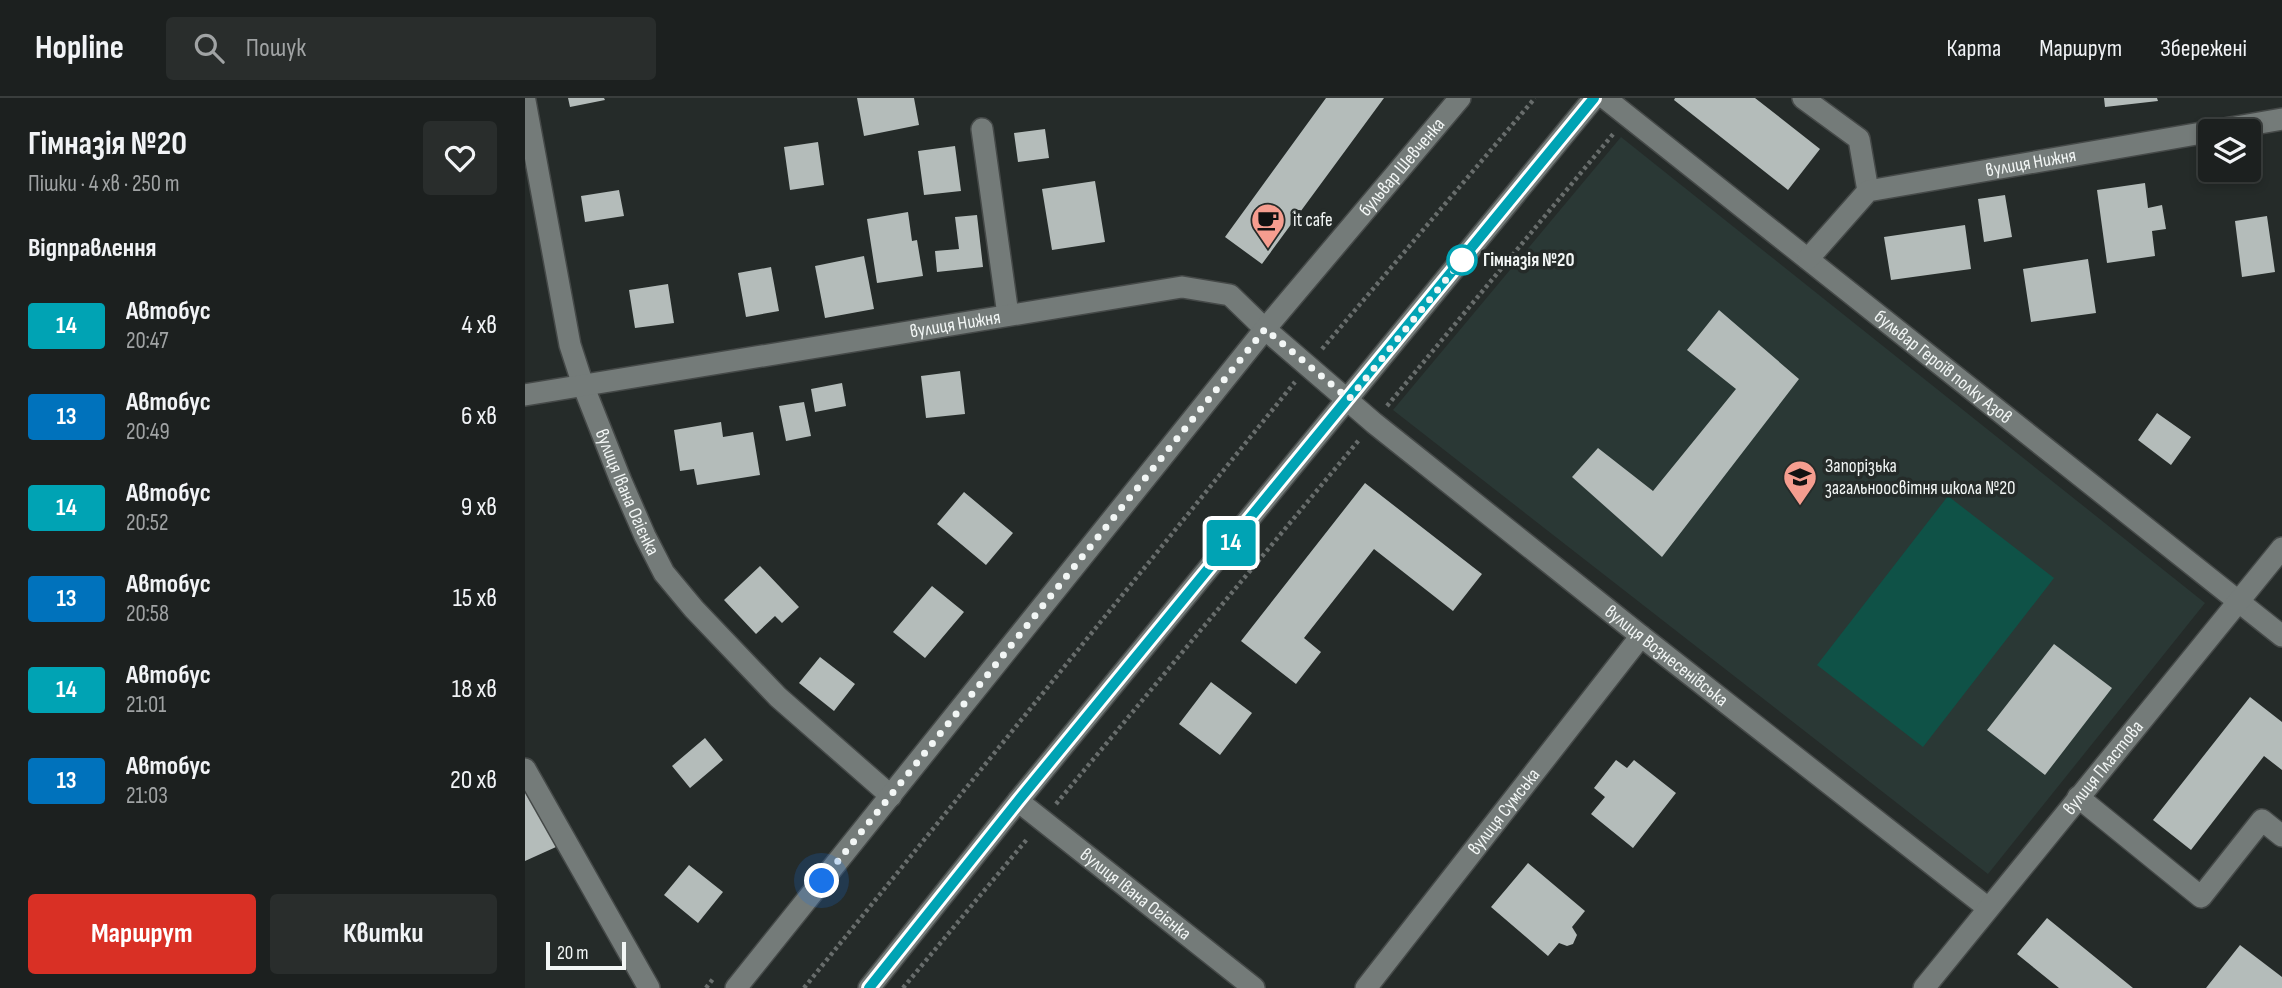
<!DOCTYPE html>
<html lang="uk">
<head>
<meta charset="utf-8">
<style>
	:root { --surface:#1c201f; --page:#292d2c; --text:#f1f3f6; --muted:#a0a3a4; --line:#3a3e3d; --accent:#d93025 }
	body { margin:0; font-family:"Sofia Sans Condensed",sans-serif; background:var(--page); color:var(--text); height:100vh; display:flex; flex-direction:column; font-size:26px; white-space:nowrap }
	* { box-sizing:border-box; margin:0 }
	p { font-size:23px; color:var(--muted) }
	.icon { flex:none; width:38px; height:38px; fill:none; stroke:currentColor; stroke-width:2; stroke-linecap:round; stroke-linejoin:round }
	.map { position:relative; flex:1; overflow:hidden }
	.sheet { display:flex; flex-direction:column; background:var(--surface); width:525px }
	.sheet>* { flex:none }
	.badge { padding:0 14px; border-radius:5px; font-size:24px; line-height:46px }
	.buttons { position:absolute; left:1673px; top:21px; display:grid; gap:14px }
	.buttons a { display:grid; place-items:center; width:63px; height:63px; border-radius:7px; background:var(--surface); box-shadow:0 4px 10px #0003,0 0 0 2px var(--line); font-size:35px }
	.scale { position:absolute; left:21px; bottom:18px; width:80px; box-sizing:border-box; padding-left:7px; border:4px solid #f2f6f5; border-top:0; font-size:19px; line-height:24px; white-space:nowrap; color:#f2f6f5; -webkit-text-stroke:5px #252b29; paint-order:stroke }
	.you { position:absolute; width:35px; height:35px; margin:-18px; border:5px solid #fff; border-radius:50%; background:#1a73e8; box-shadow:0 0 0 10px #1a73e833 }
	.map>.badge { position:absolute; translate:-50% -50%; box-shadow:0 0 0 4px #fff }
	h2 { padding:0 28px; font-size:26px; line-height:63px }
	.round { display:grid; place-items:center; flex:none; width:74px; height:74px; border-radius:7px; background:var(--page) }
	.overview { display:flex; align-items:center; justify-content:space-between; height:119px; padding:0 28px }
	h1 { font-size:33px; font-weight:700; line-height:52px }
	.action { display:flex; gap:14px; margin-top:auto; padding:14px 28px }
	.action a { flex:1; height:80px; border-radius:7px; background:var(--accent); color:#fff; font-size:28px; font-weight:700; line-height:80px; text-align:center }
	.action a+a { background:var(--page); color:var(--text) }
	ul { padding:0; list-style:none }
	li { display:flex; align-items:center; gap:21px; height:91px; padding:0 28px }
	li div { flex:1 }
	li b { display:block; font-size:26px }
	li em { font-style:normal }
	li .badge { min-width:77px; font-weight:700; text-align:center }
	header { display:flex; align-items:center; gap:42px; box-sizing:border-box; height:98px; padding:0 35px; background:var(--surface); border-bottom:2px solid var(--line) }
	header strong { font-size:33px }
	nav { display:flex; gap:38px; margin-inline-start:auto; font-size:24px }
	.search { width:490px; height:63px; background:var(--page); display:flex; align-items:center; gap:18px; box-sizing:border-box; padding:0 24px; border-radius:7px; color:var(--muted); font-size:26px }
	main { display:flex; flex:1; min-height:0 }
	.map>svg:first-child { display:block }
	.built { fill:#2a3835 }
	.green { fill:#0f5247 }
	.building { fill:#b4bcba }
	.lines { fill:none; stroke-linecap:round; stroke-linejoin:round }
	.minor-casing { stroke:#454948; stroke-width:24 }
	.path { stroke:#686d6c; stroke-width:4.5; stroke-dasharray:3.5 3.5; stroke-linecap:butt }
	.minor { stroke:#747b79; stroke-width:21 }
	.line-casing { stroke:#fff; stroke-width:16 }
	.line { stroke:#00a3b4; stroke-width:10 }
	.walk { stroke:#f2f6f5; stroke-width:7; stroke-dasharray:0 12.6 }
	.stop-dot { fill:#fff; stroke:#00a3b4; stroke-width:3.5 }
	.labels { text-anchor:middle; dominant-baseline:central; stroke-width:7; stroke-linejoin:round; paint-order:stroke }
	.street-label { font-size:19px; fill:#f2f6f5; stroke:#252b29 }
	.poi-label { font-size:19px; fill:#f2f6f5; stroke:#252b29; text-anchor:start }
	.stop-label { font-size:19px; font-weight:bold; fill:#f2f6f5; stroke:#252b29; text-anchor:start }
</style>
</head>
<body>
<header>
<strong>Hopline</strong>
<div class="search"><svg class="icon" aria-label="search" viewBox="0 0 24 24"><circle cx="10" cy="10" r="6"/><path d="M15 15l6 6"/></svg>Пошук</div>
<nav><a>Карта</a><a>Маршрут</a><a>Збережені</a></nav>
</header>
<main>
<section class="sheet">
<div class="overview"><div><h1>Гімназія №20</h1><p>Пішки · 4 хв · 250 m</p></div><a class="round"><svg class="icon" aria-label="heart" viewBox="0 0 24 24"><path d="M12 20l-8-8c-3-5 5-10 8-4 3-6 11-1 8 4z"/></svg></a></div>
<h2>Відправлення</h2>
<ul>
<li><span class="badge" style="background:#00a3b4;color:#fff">14</span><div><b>Автобус</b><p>20:47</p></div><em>4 хв</em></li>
<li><span class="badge" style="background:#0072bc;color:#fff">13</span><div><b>Автобус</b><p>20:49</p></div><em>6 хв</em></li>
<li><span class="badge" style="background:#00a3b4;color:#fff">14</span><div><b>Автобус</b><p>20:52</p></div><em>9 хв</em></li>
<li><span class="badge" style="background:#0072bc;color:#fff">13</span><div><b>Автобус</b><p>20:58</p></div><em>15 хв</em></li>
<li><span class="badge" style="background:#00a3b4;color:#fff">14</span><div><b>Автобус</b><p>21:01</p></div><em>18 хв</em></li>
<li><span class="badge" style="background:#0072bc;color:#fff">13</span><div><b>Автобус</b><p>21:03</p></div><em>20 хв</em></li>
</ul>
<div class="action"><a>Маршрут</a><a>Квитки</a></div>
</section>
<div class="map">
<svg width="1757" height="890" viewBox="0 0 1757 890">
	<rect width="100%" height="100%" fill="#252b29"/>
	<!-- built -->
	<path class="built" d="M1096,39L1680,505L1463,776L868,312Z"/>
	<!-- green -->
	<path class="green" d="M1423,398L1529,480L1398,649L1292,567Z"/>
	<!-- building -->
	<path class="building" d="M43,0H79L80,2L45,9Z
		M332,0H389L394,27L339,38Z
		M801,0H859L737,166L700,139Z
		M1150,0H1230L1295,51L1263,92L1149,2Z
		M1579,0H1632L1633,3L1580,9Z
		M520,31L524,60L493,64L489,35Z
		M293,44L299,87L265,92L259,49Z
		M430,48L436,93L399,97L393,53Z
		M570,83L580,144L527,152L517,91Z
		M1620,85L1623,110L1637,107L1641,131L1627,133L1630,158L1582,165L1572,92Z
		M94,92L99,118L60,124L56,98Z
		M1480,97L1487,139L1459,144L1453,101Z
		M383,114L387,143L392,142L398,178L352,185L342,121Z
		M452,117L458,169L412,174L410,153L434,151L430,119Z
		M1742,118L1750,174L1717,179L1710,123Z
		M1440,127L1446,171L1366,182L1359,139Z
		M339,158L349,211L300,220L290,168Z
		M1563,161L1571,215L1506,224L1498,171Z
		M246,169L254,213L221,219L213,175Z
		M143,186L149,225L110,230L104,192Z
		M1194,212L1274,281L1137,459L1047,379L1073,350L1128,393L1211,291L1162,252Z
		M435,273L440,316L401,320L396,278Z
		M317,285L321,308L290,314L286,291Z
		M279,304L286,338L261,343L254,308Z
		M1632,315L1666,339L1646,367L1613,342Z
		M196,324L198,339L228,334L235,377L172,387L169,371L155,373L149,332Z
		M840,385L957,476L928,513L849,451L779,540L796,554L771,586L716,543Z
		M439,394L488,435L461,467L412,426Z
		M235,468L274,509L257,525L250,518L231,536L199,502Z
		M407,488L439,514L400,560L368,534Z
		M1529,546L1587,590L1520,677L1462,632Z
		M295,559L330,586L309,613L274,585Z
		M686,584L727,615L695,657L654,626Z
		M1725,599L1757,624V672L1739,658L1666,752L1628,722Z
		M180,640L198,662L165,690L147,668Z
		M1091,662L1102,670L1109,662L1151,695L1108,750L1066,716L1080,699L1069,690Z
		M0,683L31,749L0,763Z
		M1003,765L1060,813L1047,829L1052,837L1048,846L1042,848L1034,845L1023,858L966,809Z
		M164,767L198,794L173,825L139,797Z
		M1522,820L1608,890H1534L1492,856Z
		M1715,847L1757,879V890H1681Z"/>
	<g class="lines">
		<!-- minor casing -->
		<g class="minor-casing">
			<g id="minor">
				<path id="s1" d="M1080,0L1757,538"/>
				<path d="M1278,0L1334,41L1343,93"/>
				<path id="s2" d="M0,3L45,247L58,287L96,383L120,438L139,475L169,511L253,599L366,698"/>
				<path d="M457,31L483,217"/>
				<path id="s3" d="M1283,161L1343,93L1757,21"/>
				<path id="s4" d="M0,297L657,189L705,197L740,231L849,325L1116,538L1463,810"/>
				<path d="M0,671L124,890"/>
				<path d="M1553,699L1676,799L1737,722L1757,738"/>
				<path id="s5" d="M493,703L729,890"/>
				<path id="s6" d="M211,890L740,231L935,0"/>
				<path d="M344,890L493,703L1069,0"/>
				<path id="s7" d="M841,890L1116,538"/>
				<path id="s8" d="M1399,890L1757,450"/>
			</g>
		</g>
		<!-- path -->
		<path class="path" d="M797,251L1010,0
			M862,308L1089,35
			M531,706L834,342
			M181,890L188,881
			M279,890L770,284
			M378,890L503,740"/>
		<!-- minor -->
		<use href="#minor" class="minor"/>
	</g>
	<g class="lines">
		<!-- line casing -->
		<g class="line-casing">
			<path id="line" d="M344,890L493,703L1069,0"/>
		</g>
		<!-- line -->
		<use href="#line" class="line"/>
		<!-- walk -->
		<path class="walk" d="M297,783L740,231L824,301L945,152L937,162"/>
	</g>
	<!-- icons -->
	<defs>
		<g id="cafe-pin" transform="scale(1.75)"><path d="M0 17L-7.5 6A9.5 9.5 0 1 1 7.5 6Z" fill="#f59d8f" stroke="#252b29"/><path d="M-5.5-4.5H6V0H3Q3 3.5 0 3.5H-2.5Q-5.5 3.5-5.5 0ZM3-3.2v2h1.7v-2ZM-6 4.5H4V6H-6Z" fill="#111"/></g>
		<g id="school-pin" transform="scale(1.75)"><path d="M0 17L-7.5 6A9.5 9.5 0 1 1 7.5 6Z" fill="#f59d8f" stroke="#252b29"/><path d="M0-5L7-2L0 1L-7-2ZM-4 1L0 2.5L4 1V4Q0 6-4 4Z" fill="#111"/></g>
	</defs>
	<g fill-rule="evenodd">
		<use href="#cafe-pin" x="743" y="122"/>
		<use href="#school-pin" x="1275" y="379"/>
	</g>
	<!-- markers -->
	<circle class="stop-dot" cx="937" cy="162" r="14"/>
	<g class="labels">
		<!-- street labels -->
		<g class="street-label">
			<text stroke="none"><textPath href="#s3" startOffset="256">вулиця Нижня</textPath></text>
			<text stroke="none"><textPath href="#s6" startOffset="1057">бульвар Шевченка</textPath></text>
			<text stroke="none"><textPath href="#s4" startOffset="436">вулиця Нижня</textPath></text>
			<text stroke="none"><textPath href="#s1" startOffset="432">бульвар Героїв полку Азов</textPath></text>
			<text stroke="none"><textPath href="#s2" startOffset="406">вулиця Івана Огієнка</textPath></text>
			<text stroke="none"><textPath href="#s4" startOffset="1281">вулиця Вознесенівська</textPath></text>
			<text stroke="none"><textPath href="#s8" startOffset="284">вулиця Пластова</textPath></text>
			<text stroke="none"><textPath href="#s7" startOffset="224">вулиця Сумська</textPath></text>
			<text stroke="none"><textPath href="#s5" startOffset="150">вулиця Івана Огієнка</textPath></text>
		</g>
		<!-- poi labels -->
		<g class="poi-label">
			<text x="768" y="122">it cafe</text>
			<text x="1300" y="368">Запорізька<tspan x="1300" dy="22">загальноосвітня школа №20</tspan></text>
		</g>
		<!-- stop labels -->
		<g class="stop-label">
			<text x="958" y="162">Гімназія №20</text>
		</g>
	</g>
</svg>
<div class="buttons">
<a><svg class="icon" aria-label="layers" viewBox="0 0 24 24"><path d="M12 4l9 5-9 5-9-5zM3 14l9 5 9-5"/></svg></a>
</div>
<div class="scale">20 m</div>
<div class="you" style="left:297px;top:783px"></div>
<b class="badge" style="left:706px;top:445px;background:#00a3b4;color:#fff">14</b>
</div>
</main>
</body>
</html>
